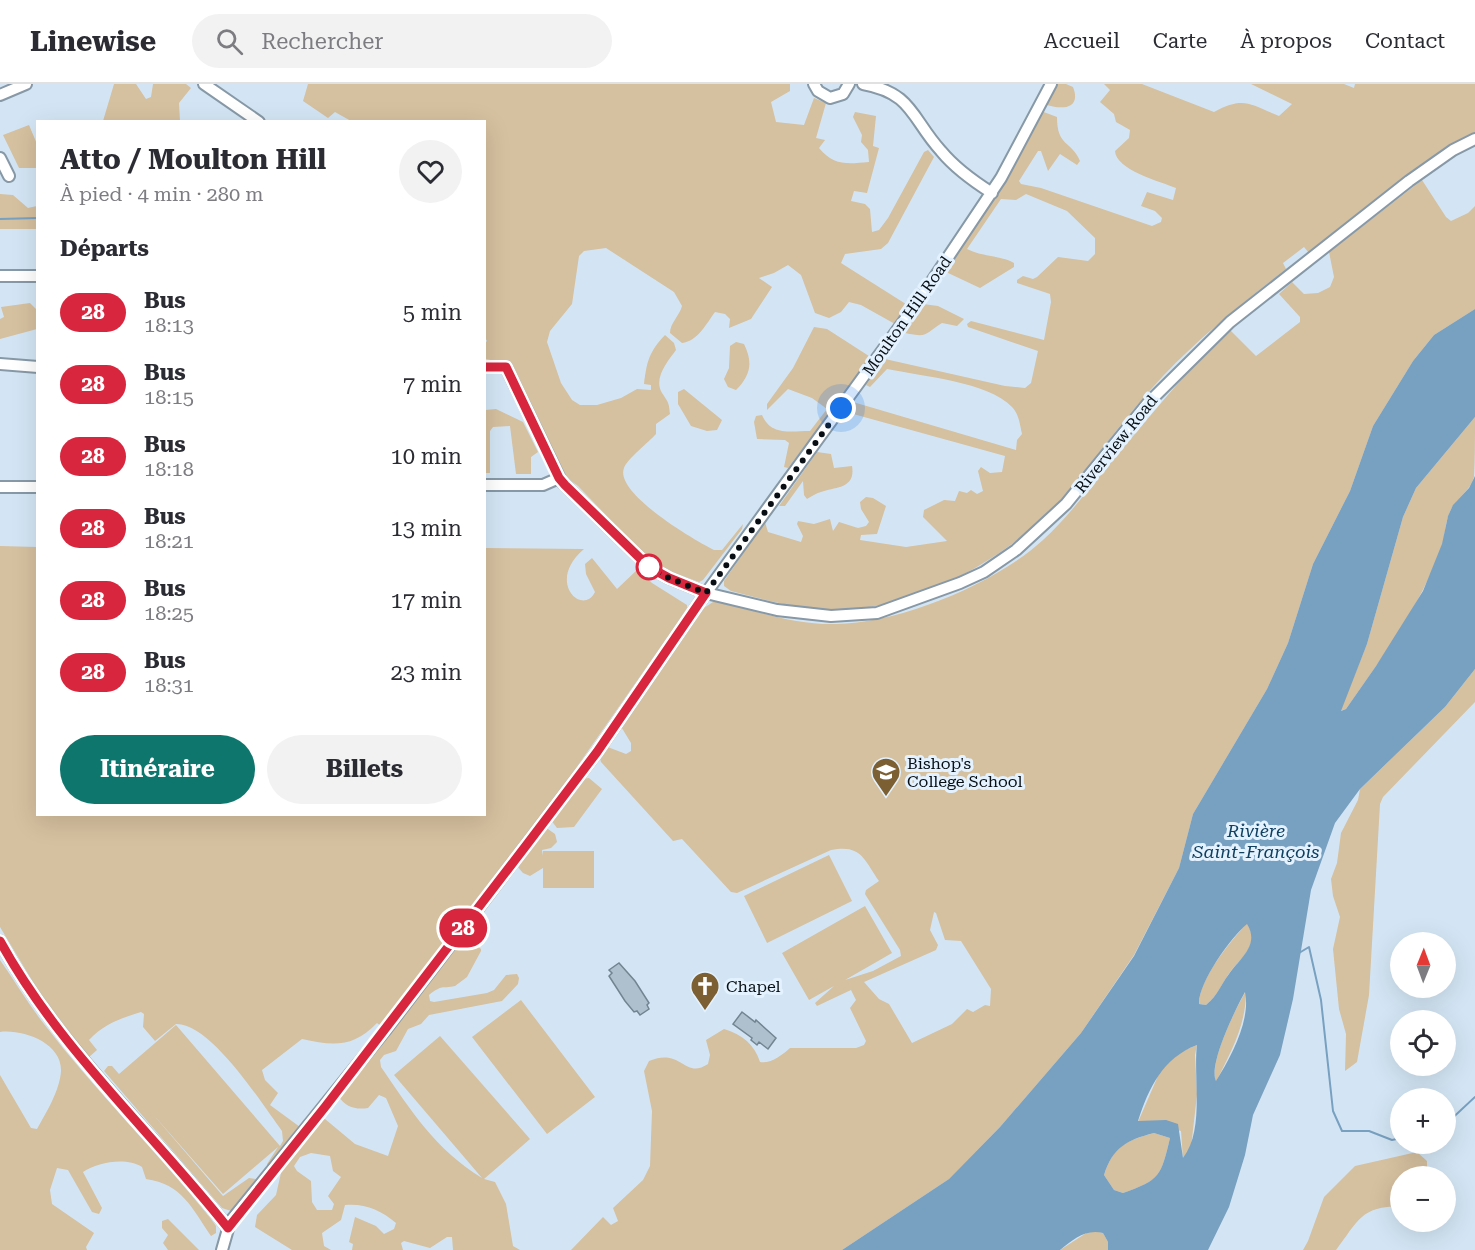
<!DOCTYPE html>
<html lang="fr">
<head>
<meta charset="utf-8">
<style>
	:root { --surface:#fff; --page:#f2f2f3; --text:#2b2b33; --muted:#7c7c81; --line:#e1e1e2; --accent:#0f766e }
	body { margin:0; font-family:"Roboto Serif",serif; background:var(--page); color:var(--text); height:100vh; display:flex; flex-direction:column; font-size:22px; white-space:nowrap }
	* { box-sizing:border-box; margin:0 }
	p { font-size:20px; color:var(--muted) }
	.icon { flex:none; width:33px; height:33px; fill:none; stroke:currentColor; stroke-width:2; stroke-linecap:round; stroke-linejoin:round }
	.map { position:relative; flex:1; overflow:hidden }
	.drawer { position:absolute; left:36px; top:36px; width:450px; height:696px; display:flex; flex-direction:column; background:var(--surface); border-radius:0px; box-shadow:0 6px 24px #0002 }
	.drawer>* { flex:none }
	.badge { padding:0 12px; border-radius:20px; font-size:21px; line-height:39px }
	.needle { width:39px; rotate:1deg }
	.tools { position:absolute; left:1390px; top:848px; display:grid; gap:12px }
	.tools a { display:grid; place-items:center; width:66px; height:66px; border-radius:50%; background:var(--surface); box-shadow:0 6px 24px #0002; font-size:30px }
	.you { position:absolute; width:30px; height:30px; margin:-15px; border:4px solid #fff; border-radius:50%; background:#1a73e8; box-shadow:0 0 0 9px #1a73e833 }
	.map>.badge { position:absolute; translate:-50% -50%; box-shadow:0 0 0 3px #fff }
	h2 { padding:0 24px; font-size:22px; line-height:54px }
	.round { display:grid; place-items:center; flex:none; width:63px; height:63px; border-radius:32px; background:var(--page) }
	.summary { display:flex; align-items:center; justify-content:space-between; height:102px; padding:0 24px }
	h1 { font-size:28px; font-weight:700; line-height:45px }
	.action { display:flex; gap:12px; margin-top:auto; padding:12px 24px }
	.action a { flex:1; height:69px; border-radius:36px; background:var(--accent); color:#fff; font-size:24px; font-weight:700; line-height:69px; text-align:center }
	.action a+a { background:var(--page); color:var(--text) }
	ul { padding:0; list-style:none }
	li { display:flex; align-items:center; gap:18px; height:72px; padding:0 24px }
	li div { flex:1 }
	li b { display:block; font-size:22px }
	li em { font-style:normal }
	li .badge { min-width:66px; font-weight:700; text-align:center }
	header { display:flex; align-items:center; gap:36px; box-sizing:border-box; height:84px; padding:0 30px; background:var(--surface); border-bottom:2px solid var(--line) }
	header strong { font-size:28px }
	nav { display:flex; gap:33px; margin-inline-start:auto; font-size:21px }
	.search { width:420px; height:54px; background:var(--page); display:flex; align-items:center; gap:15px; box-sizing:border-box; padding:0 21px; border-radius:33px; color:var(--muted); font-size:22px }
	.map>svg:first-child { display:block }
	.green { fill:#d5c09f; fill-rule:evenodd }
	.water { fill:#78a0c0; fill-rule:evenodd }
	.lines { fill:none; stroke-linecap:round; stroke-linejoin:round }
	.stream { stroke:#78a0c0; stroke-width:2 }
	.building { fill:#aec0ce; stroke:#738491; stroke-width:1.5 }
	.minor-casing { stroke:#8798a6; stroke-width:14 }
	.minor { stroke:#fff; stroke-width:10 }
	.line-casing { stroke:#fff; stroke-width:14 }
	.line { stroke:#d7263d; stroke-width:9 }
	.walk { stroke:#080e13; stroke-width:6; stroke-dasharray:0 10.8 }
	.stop-dot { fill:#fff; stroke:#d7263d; stroke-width:3 }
	.labels { text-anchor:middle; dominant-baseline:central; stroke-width:6; stroke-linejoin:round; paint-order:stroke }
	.street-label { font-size:16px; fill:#080e13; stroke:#e3f2fe }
	.poi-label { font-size:16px; fill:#080e13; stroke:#e3f2fe; text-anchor:start }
	.water-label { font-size:18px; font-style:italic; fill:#104060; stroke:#e3f2fe }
</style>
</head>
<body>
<header>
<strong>Linewise</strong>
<div class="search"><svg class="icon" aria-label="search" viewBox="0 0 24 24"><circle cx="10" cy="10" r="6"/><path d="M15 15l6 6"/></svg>Rechercher</div>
<nav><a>Accueil</a><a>Carte</a><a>À propos</a><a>Contact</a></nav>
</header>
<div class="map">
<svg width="1475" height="1166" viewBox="0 0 1475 1166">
	<rect width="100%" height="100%" fill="#d3e5f4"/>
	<!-- green -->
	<path class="green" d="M114,0H136L146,15L151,13L153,0H186L191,4L179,19L180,37H103Z
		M308,0H790V7L771,18L776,38L804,41L814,14L826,19L816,54L825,56L819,64C834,82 847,80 869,78L868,66L861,58L862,51L853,33L855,28L876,32L873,62L879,64L867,109L854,107L851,117L865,120L870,125L872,148L879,146L888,134L924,68L928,66L934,73L888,159L881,165L845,170L841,179L909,222L895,240L861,221L849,218L841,228L829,234L815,229L801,191L788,181L774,189L759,194L772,203L751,235L729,244L730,235L725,230L715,228C706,240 698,257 682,259L670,249C670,239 680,231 682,222L674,208L606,164L584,167L579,172L572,220L550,247L547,258L561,299L572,316L580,321H597L621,314L637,305L651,306V301L644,300C647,277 649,268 665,251L674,259L676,266C668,277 653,294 662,309C668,318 669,318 670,330L656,340V350C649,358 627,375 624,384C614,409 694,456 714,466H722L743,440L742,445L703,496L699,498L661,484L638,464L578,402L567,394L513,284L507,279L485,275V259L487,257L484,252V38L351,37L335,28L328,34L303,17Z
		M1056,0H1066L1073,3C1082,26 1060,26 1045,20Z
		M1104,0H1142L1214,28C1244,12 1249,20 1279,32L1292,20L1251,0H1344L1354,4L1355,0H1475V48L1415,85L1309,169L1304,163L1283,179L1286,185C1243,219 1201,252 1163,292C1127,330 1098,372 1064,412C1012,472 923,522 843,526C805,528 767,516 731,507L724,502V497L765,438L768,448L801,458L803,452L797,440L798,437L814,440L830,435L833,447L839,438L858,444L866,442L869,438L861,425L860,418L866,413L873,414L886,422L877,450L861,451L860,456L906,463L947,457L923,433L924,426L944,416L955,417L959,407L967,409L971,406L977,410L983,407L978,387L981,383L990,389L1002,388L1005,372L846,328L853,318L1016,366L1017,356L1022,350C1020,341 1019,330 1012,323C989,298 921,292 887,285L870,303L866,301L885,275L1005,302L1025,304L1031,299L1038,267L968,243L967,240L971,237L1044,256L1051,218L1050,210L1017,199V196L1023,192L1033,195L1037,193L1058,173L1088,177L1095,170V154L1067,127L1026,110L1016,116L1001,115L967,165C982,173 1000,171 1014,179V183L980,204L946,188V185L1041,27L1057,33C1057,63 1071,56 1080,77L1077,81L1060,70L1048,87L1041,67H1038L1019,97L1021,100L1041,104L1152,142L1161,138L1162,134L1155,127L1141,122L1147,108L1173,116L1176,104C1159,97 1116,86 1115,67L1129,54L1130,46L1116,38L1114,30L1100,18L1110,6Z
		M29,41L37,60V84H19L3,51Z
		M1422,96L1446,133L1451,137L1468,129L1475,122V225L1434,251L1413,277L1373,342L1350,407L1313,480L1288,559L1267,605L1193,730L1179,784L1134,871L1081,949L1000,1043L949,1095L842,1166H571L603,1133L611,1141L618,1137L613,1124L643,1096L650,1082L652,1027L644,987L649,977C682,963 684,996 708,980L710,971L706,956L724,945C742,950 755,961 760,978C771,980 782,971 790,964H856L864,961L866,957L850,924L856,916L851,906L817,922L815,919L834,902L809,916L782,869L865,822L892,869L845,896L873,887L901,872L900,866L865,810L866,806L879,797C864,775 861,760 831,766L737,809L731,808L682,755L673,757L601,678L599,671L605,662L626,670L631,667V659L620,641L701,526L713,518L720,517C758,528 796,541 836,540C900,539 995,500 1043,456C1065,436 1084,411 1103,388C1144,340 1183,290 1229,245L1256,272L1300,238V233L1279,210L1292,198L1304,210L1318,209L1330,203L1334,193L1329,168ZM934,828L936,829L945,856L961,857L991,905L990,922L985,921L973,928L967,925L952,940L912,959L889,920L879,915L864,898L936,866L938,861L930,846Z
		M0,110L13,111L28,124L37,122V145H0Z
		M30,219L37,226V245L0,255V235L4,233L1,223Z
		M923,220L938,222L964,235L957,242L942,239C924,250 929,254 905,249Z
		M814,243L827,245L872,274L788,384L784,383L789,359L785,356L757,355L754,338L756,332L762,331C771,352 790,347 810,347L827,325L812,314L788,305L767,326V320L793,284Z
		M736,258L744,260C753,278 751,291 736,306L728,303L724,295L729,284L730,262Z
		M684,305L722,336L717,346L707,347L691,342L678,320V308Z
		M496,325L523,338L538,368L531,373V390H516L510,342L493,343L490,347V389H485V326Z
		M1475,333C1475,350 1475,377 1474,393C1470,408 1454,415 1449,430C1445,440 1445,452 1442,462C1421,521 1382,574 1346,625L1340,627L1367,560L1403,433L1416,404Z
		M817,368L831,370L834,384L852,382C856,405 835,403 821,408C817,409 812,412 807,415L804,411L803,397L785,422H779Z
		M0,462L37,463L38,730H484L485,464L584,465C545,498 583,533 595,508L586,490L585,480L592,474L617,505L638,485L652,499L687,521V524L676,541L525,757L381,942L377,939C353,964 333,962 302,955L262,986L265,996L278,1009L270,1021L300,1043L267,1085V1080L278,1063L223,1110L151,1028L223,1112L249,1094L256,1095L231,1127L222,1124L104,987L108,982H112L119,990L176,941L280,1062L283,1057L282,1047C262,1020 211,939 176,940L155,957L143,943L144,930L141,928C119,935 104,940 89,956L97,966L89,973L42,913L0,843Z
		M1475,585V618L1383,713L1380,720L1369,911L1357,978L1345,987L1346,950L1339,925L1333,865L1340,833L1333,812L1331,795L1337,779L1341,749L1358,716L1360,705L1445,623Z
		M589,694L602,705L574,743L557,744L551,736L582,695Z
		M545,743L555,750L557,758L551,764L542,766L543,772V767H594V804H543V784L530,792L523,789L516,781Z
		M829,771L852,817L767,859L744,812Z
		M1247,839C1261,863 1239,874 1228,891C1220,903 1217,912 1206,921L1199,920C1199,895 1230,858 1247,839Z
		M463,851L481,865V867L467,893L455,902C441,905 443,900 429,911L430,917L434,918L487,909L494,906L506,891L517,890L519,894L518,900L502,917L429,931L421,940L408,945L396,967L384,971L380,976L381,983C412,1028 435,1065 482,1094L394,991L440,952L530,1055L484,1095L495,1098L506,1120L513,1162L520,1166H453L452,1153H447L430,1164L404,1157L401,1159L403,1166H352L353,1160L349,1158L355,1133L376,1142L384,1150L394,1145L396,1139C381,1126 364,1119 345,1121L341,1136L322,1149L324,1162L331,1166H292L255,1143L257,1131L276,1111L283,1080L319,1036L325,1035L355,1060L388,1072L398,1042L386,1014L379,1011L368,1024C355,1026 346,1023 338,1012ZM311,1069L330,1072L333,1087L341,1093L328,1112L334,1120L332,1126H317L312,1118L311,1097L297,1087L294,1082L300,1073Z
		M0,876C15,897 28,920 44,940C96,1008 158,1068 211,1135L216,1142V1149L211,1152C192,1124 182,1100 146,1095L142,1083C126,1073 98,1078 83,1088L102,1124L99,1130L92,1128L68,1086L57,1084L50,1106L52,1120L94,1149L86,1163L87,1166H0V991L31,1044L37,1045C46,1029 60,1006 61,987C62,959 23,945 0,948Z
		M1246,907C1246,942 1231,967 1216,998C1208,980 1236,924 1246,907Z
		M521,916L595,1013L547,1050L472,953Z
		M1197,961L1195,971L1197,1011L1191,1063L1183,1075L1181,1047L1138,1038L1161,985L1178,969Z
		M1154,1049L1170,1054C1161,1092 1160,1096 1123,1109L1114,1106L1104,1091C1114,1061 1126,1057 1154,1049Z
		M1417,1068L1427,1077V1092H1401V1122C1360,1123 1359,1136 1336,1166H1303L1308,1157L1324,1113L1355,1082Z
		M168,1135L199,1166H168L163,1159L168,1151L162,1144V1137Z
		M1091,1146L1103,1149L1108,1158V1166H1060Z"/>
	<!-- water -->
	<path class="water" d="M1475,225V333L1416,404L1403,433L1367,560L1341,627L1346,625L1376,582L1423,507L1442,460L1448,432L1453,421L1469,404L1475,392V585L1445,623L1360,705L1335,739L1311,806L1293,915L1280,971L1253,1031L1245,1071L1229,1123L1208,1166H1108V1158L1103,1149C1085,1145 1074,1155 1060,1166H842L949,1095L1000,1043L1081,949L1134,872L1179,784L1193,730L1267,605L1288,559L1313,480L1350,407L1373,342L1413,277L1434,251ZM1247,840C1260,861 1240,874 1229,890C1220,902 1218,911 1206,921L1199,920C1198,899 1231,853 1247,840ZM1245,908C1251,936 1231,973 1216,997C1208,981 1236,924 1245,908ZM1197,961C1193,994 1205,1046 1183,1074L1178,1040L1166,1036L1138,1037C1149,1003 1163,974 1197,961ZM1154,1049L1170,1054C1161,1092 1160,1096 1123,1109L1114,1106L1104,1091C1113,1063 1127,1056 1154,1049Z"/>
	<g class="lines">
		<!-- stream -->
		<path class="stream" d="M0,135L38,134
			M1299,869L1309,863L1321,916L1333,1027L1342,1047H1369L1392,1056L1401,1054
			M1446,1040L1475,1013"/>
	</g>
	<!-- building -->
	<path class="building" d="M619,879L635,897L649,919L647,921L649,925L640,931L637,927L634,928L625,917L609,892L612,889L609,886Z
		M742,928L755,938L756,936L776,954L768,965L759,958L757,961L751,956L752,954L733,940Z"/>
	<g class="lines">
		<!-- minor casing -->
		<g class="minor-casing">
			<path id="minor" d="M204,0L259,38
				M814,0L818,7L830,14L843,10L849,0
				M863,0C913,9 911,34 941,67C955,84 973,97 992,109
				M0,11L26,0
				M0,74L9,92
				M0,192H38
				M0,280L38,283
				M484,283H506L561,397L649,483L669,494L706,509L777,526L831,532L877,529L960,499L984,488L1016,466L1066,420L1148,319L1230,238L1409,97L1453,66L1475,55
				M484,401H543L559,394
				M0,403H38
				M0,857C59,965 153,1048 228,1144
				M222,1166L230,1138L387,944L597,668L706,509L922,212L1001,94L1051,0"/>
		</g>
		<!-- minor -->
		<use href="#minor" class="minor"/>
	</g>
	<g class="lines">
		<!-- line casing -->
		<g class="line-casing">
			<path id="line" d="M0,857C59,965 152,1048 228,1144L325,1023L528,759L597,668L706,509L669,494L649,483L565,401L559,394L506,283H484"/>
		</g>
		<!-- line -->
		<use href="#line" class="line"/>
		<!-- walk -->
		<path class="walk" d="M649,483L669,494L706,509L841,324"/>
	</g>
	<!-- icons -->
	<defs>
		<g id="school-pin" transform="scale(1.5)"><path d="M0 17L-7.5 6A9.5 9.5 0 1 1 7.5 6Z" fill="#7c6033" stroke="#e3f2fe"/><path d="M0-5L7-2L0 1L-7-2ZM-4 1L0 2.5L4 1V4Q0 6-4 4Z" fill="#fff"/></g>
		<g id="church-pin" transform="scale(1.5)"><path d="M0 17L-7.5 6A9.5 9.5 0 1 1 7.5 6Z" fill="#7c6033" stroke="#e3f2fe"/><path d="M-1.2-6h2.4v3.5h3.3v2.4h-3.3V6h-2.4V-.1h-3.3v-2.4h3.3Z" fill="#fff"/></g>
	</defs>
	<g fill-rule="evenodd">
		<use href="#school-pin" x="886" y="688"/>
		<use href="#church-pin" x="705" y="902"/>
	</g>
	<!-- markers -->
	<circle class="stop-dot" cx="649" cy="483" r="12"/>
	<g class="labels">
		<!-- street labels -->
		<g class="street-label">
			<text transform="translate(907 232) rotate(-55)">Moulton Hill Road</text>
			<text transform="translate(1116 360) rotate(-51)">Riverview Road</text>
		</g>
		<!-- poi labels -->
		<g class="poi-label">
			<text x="907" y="679">Bishop's<tspan x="907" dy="18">College School</tspan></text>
			<text x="726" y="902">Chapel</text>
		</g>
		<!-- water labels -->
		<g class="water-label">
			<text x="1256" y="746">Rivière<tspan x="1256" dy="21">Saint-François</tspan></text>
		</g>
	</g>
</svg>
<div class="tools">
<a><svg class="needle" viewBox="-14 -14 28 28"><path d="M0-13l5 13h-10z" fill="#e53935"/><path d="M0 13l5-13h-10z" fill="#7c7c81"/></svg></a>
<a><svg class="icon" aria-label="locate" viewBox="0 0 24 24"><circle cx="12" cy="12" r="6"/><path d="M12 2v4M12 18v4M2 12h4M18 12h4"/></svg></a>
<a>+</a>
<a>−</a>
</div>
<div class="you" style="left:841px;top:324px"></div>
<b class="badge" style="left:463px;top:844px;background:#d7263d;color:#fff">28</b>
<section class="drawer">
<div class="summary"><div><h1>Atto / Moulton Hill</h1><p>À pied · 4 min · 280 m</p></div><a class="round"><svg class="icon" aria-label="heart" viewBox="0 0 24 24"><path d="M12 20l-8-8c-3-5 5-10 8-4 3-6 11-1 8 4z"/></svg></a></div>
<h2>Départs</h2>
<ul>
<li><span class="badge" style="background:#d7263d;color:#fff">28</span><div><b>Bus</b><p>18:13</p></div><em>5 min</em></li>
<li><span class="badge" style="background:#d7263d;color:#fff">28</span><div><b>Bus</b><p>18:15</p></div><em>7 min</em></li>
<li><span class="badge" style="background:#d7263d;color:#fff">28</span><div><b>Bus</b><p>18:18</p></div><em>10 min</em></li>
<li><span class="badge" style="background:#d7263d;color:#fff">28</span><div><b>Bus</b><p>18:21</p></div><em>13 min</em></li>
<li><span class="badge" style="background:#d7263d;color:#fff">28</span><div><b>Bus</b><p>18:25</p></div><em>17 min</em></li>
<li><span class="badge" style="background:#d7263d;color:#fff">28</span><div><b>Bus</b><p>18:31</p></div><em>23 min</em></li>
</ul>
<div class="action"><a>Itinéraire</a><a>Billets</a></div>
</section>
</div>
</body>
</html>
